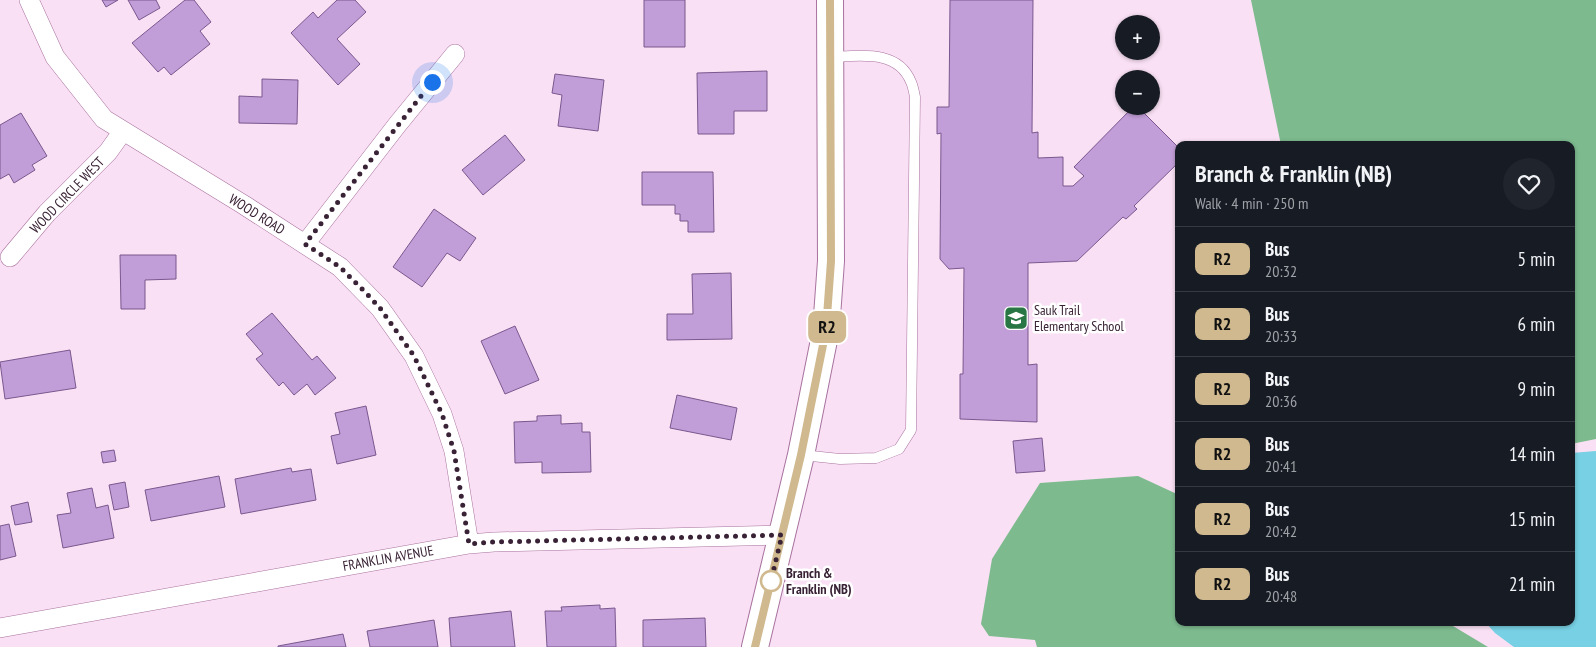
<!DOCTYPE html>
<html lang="en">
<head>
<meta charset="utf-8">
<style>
	:root { --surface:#171b24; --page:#20242c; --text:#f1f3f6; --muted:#9ea1a6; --line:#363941 }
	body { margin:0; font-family:"PT Sans Narrow",sans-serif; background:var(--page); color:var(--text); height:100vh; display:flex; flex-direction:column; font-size:19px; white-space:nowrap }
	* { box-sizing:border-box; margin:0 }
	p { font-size:16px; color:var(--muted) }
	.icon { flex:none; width:28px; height:28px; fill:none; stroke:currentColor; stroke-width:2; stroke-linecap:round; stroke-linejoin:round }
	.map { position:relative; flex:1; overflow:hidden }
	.sheet { position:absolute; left:1175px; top:141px; width:400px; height:485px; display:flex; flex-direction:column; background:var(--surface); border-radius:10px; box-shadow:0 1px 4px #0004 }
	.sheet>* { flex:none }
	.badge { padding:0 10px; border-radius:8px; font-size:18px; line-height:32px }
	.fabs { position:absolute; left:1115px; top:15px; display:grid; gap:10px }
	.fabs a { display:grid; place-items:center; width:45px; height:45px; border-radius:50%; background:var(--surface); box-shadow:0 1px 4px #0004; font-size:25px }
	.you { position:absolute; width:25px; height:25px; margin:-12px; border:4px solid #fff; border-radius:50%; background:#1a73e8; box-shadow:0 0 0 8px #1a73e833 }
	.map>.badge { position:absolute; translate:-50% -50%; box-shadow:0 0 0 2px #fff }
	.round { display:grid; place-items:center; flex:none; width:52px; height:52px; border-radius:26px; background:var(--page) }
	.headline { display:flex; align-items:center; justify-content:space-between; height:85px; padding:0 20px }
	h1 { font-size:24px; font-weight:700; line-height:38px }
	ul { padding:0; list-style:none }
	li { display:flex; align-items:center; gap:15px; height:65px; padding:0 20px; border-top:1px solid var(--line) }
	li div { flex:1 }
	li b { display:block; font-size:19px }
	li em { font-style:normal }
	li .badge { min-width:55px; font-weight:700; text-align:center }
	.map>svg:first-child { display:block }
	.forest { fill:#7dba8e }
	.water { fill:#77d0e3 }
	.building { fill:#c29ed8; stroke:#7a578e }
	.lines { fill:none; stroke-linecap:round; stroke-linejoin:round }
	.lane-casing { stroke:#a8729f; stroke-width:11 }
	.street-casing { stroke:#a8729f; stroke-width:20 }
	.secondary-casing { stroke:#a8729f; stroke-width:28 }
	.lane { stroke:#fff; stroke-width:10 }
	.street { stroke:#fff; stroke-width:19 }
	.secondary { stroke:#fff; stroke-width:26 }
	.line-casing { stroke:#fff; stroke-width:11 }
	.line { stroke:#d0b98f; stroke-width:8 }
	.walk { stroke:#392235; stroke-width:5; stroke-dasharray:0 9 }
	.stop-dot { fill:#fff; stroke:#d0b98f; stroke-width:2.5 }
	.labels { text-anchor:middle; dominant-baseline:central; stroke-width:5; stroke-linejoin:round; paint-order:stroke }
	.street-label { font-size:14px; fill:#392235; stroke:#fff }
	.poi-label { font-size:14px; fill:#392235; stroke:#fff; text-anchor:start }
	.stop-label { font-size:14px; font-weight:bold; fill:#392235; stroke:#fff; text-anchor:start }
</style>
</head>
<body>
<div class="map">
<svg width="1596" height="647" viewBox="0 0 1596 647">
	<rect width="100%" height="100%" fill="#f9e0f4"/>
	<!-- forest -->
	<path class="forest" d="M1251,0H1596V439L1571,444V145H1281Z
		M1138,476L1179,495V622L1448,623L1488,647H1037L1035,640L989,636L981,624L992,559L1040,483Z"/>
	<!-- water -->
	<path class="water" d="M1596,451V647H1514L1495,633L1486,623L1571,622V453Z"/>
	<!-- building -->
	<path class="building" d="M102,0H118L106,7Z
		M128,0H156L160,8L139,20Z
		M185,0H194L211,22L200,31L210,44L171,75L164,67L158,72L132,43Z
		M337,0H355L366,12L337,39L360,64L338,85L291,33L313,12L318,18Z
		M644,0H685V47H644Z
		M950,0H1033L1032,133L1038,132V158L1063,157V186H1073L1084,176L1074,167L1134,106H1137L1179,148V162L1134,206L1137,209L1126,219L1123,217L1077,261L1028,263V365L1037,364V422L960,419V374H963L964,268L949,269L940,259L941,133L937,134V107H949Z
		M767,71V111H734V134H698L697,73Z
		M555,74L604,80L598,131L558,126L562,95L552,93Z
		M262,79L298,80L297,124L239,123V96L262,97Z
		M21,113L47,156L32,165L35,170L14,183L9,174L0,179V125Z
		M505,135L525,160L483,195L462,170Z
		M642,172H713L714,232H688V221H680V214H675V205H642Z
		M434,209L476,238L460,261L447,253L422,287L393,267Z
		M120,255H176V279L145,280V309H121Z
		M731,273L732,339L667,340V314H693L692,274Z
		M272,313L312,360L317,356L336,378L315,395L307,384L294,395L283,382L279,386L256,359L263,354L246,334Z
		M515,326L539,380L505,394L481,341Z
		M70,350L76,388L5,399L0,362Z
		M677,395L737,408L731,440L670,428Z
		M366,406L376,455L337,464L331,436L340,434L335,413Z
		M561,415V424L582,423V432H590L591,472L542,473V462L515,463L514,422L537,421V416Z
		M1042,438L1045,471L1016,473L1013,441Z
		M114,450L116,461L103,463L101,452Z
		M291,468L292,472L311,469L316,500L241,514L235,479Z
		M219,476L225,507L151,521L145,490Z
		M125,482L129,507L114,510L109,485Z
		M92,488L96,508L108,505L114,538L63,548L57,515L71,513L67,493Z
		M28,502L32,522L15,525L11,506Z
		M9,524L16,556L0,560V526Z
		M600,605V609L615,608L616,647H547L545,611H562L561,607Z
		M511,611L515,647H451L449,618Z
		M705,618L706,647H643V620Z
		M434,620L438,647H370L367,631Z
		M343,634L346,647H278V646Z"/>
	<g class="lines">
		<!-- lane casing -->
		<g class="lane-casing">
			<path id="lane" d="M802,455L840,459L876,458L899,449L911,430L915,97C914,92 913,86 911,82C898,49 860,56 831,57"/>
		</g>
		<!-- street casing -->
		<g class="street-casing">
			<path id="street" d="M29,0L55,57L104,119L244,205L340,267L380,308L414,356L442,414L454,451L469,544
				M305,244L397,125L455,54
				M10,257L47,213L108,152L123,131
				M0,628L469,544L494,542L782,535"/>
		</g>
		<!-- secondary casing -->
		<g class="secondary-casing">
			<path id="secondary" d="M755,647L801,455L826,330L831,261L830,0"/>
		</g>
		<!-- lane -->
		<use href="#lane" class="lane"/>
		<!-- street -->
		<use href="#street" class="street"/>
		<!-- secondary -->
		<use href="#secondary" class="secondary"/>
	</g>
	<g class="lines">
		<!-- line casing -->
		<g class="line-casing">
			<path id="line" d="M755,647L801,455L826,330L831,261L830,0"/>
		</g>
		<!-- line -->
		<use href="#line" class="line"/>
		<!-- walk -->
		<path class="walk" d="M432,82L305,244L340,267L367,294L380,308L414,356L442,414L454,451L469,544L494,542L782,535L771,581"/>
	</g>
	<!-- icons -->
	<defs>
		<g id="school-square" transform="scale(1.25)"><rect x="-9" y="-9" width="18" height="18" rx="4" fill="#297645" stroke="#fff"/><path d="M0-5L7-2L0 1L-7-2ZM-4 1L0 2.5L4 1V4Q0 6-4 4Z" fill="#fff"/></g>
	</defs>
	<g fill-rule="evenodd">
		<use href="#school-square" x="1016" y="318"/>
	</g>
	<!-- markers -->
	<circle class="stop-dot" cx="771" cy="581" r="10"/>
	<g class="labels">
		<!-- street labels -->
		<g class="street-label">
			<text transform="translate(67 195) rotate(-46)">WOOD CIRCLE WEST</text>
			<text transform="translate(257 214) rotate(32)">WOOD ROAD</text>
			<text transform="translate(388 558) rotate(-10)">FRANKLIN AVENUE</text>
		</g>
		<!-- poi labels -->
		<g class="poi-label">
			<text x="1034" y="310">Sauk Trail<tspan x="1034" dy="16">Elementary School</tspan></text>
		</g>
		<!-- stop labels -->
		<g class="stop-label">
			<text x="786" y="573">Branch &amp;<tspan x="786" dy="16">Franklin (NB)</tspan></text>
		</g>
	</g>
</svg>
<div class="fabs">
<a>+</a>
<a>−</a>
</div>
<div class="you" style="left:432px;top:82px"></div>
<b class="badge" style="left:827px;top:327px;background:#d0b98f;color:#111">R2</b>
<section class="sheet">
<div class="headline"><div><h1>Branch &amp; Franklin (NB)</h1><p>Walk · 4 min · 250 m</p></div><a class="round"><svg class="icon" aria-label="heart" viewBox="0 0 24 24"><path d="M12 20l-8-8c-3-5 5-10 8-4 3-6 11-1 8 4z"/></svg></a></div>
<ul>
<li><span class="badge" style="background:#d0b98f;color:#111">R2</span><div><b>Bus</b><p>20:32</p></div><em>5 min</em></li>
<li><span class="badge" style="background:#d0b98f;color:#111">R2</span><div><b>Bus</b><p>20:33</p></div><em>6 min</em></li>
<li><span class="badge" style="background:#d0b98f;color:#111">R2</span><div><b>Bus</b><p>20:36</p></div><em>9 min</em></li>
<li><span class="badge" style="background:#d0b98f;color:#111">R2</span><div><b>Bus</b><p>20:41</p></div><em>14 min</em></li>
<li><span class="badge" style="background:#d0b98f;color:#111">R2</span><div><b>Bus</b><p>20:42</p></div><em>15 min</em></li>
<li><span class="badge" style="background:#d0b98f;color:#111">R2</span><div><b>Bus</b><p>20:48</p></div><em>21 min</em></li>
</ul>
</section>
</div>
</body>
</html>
